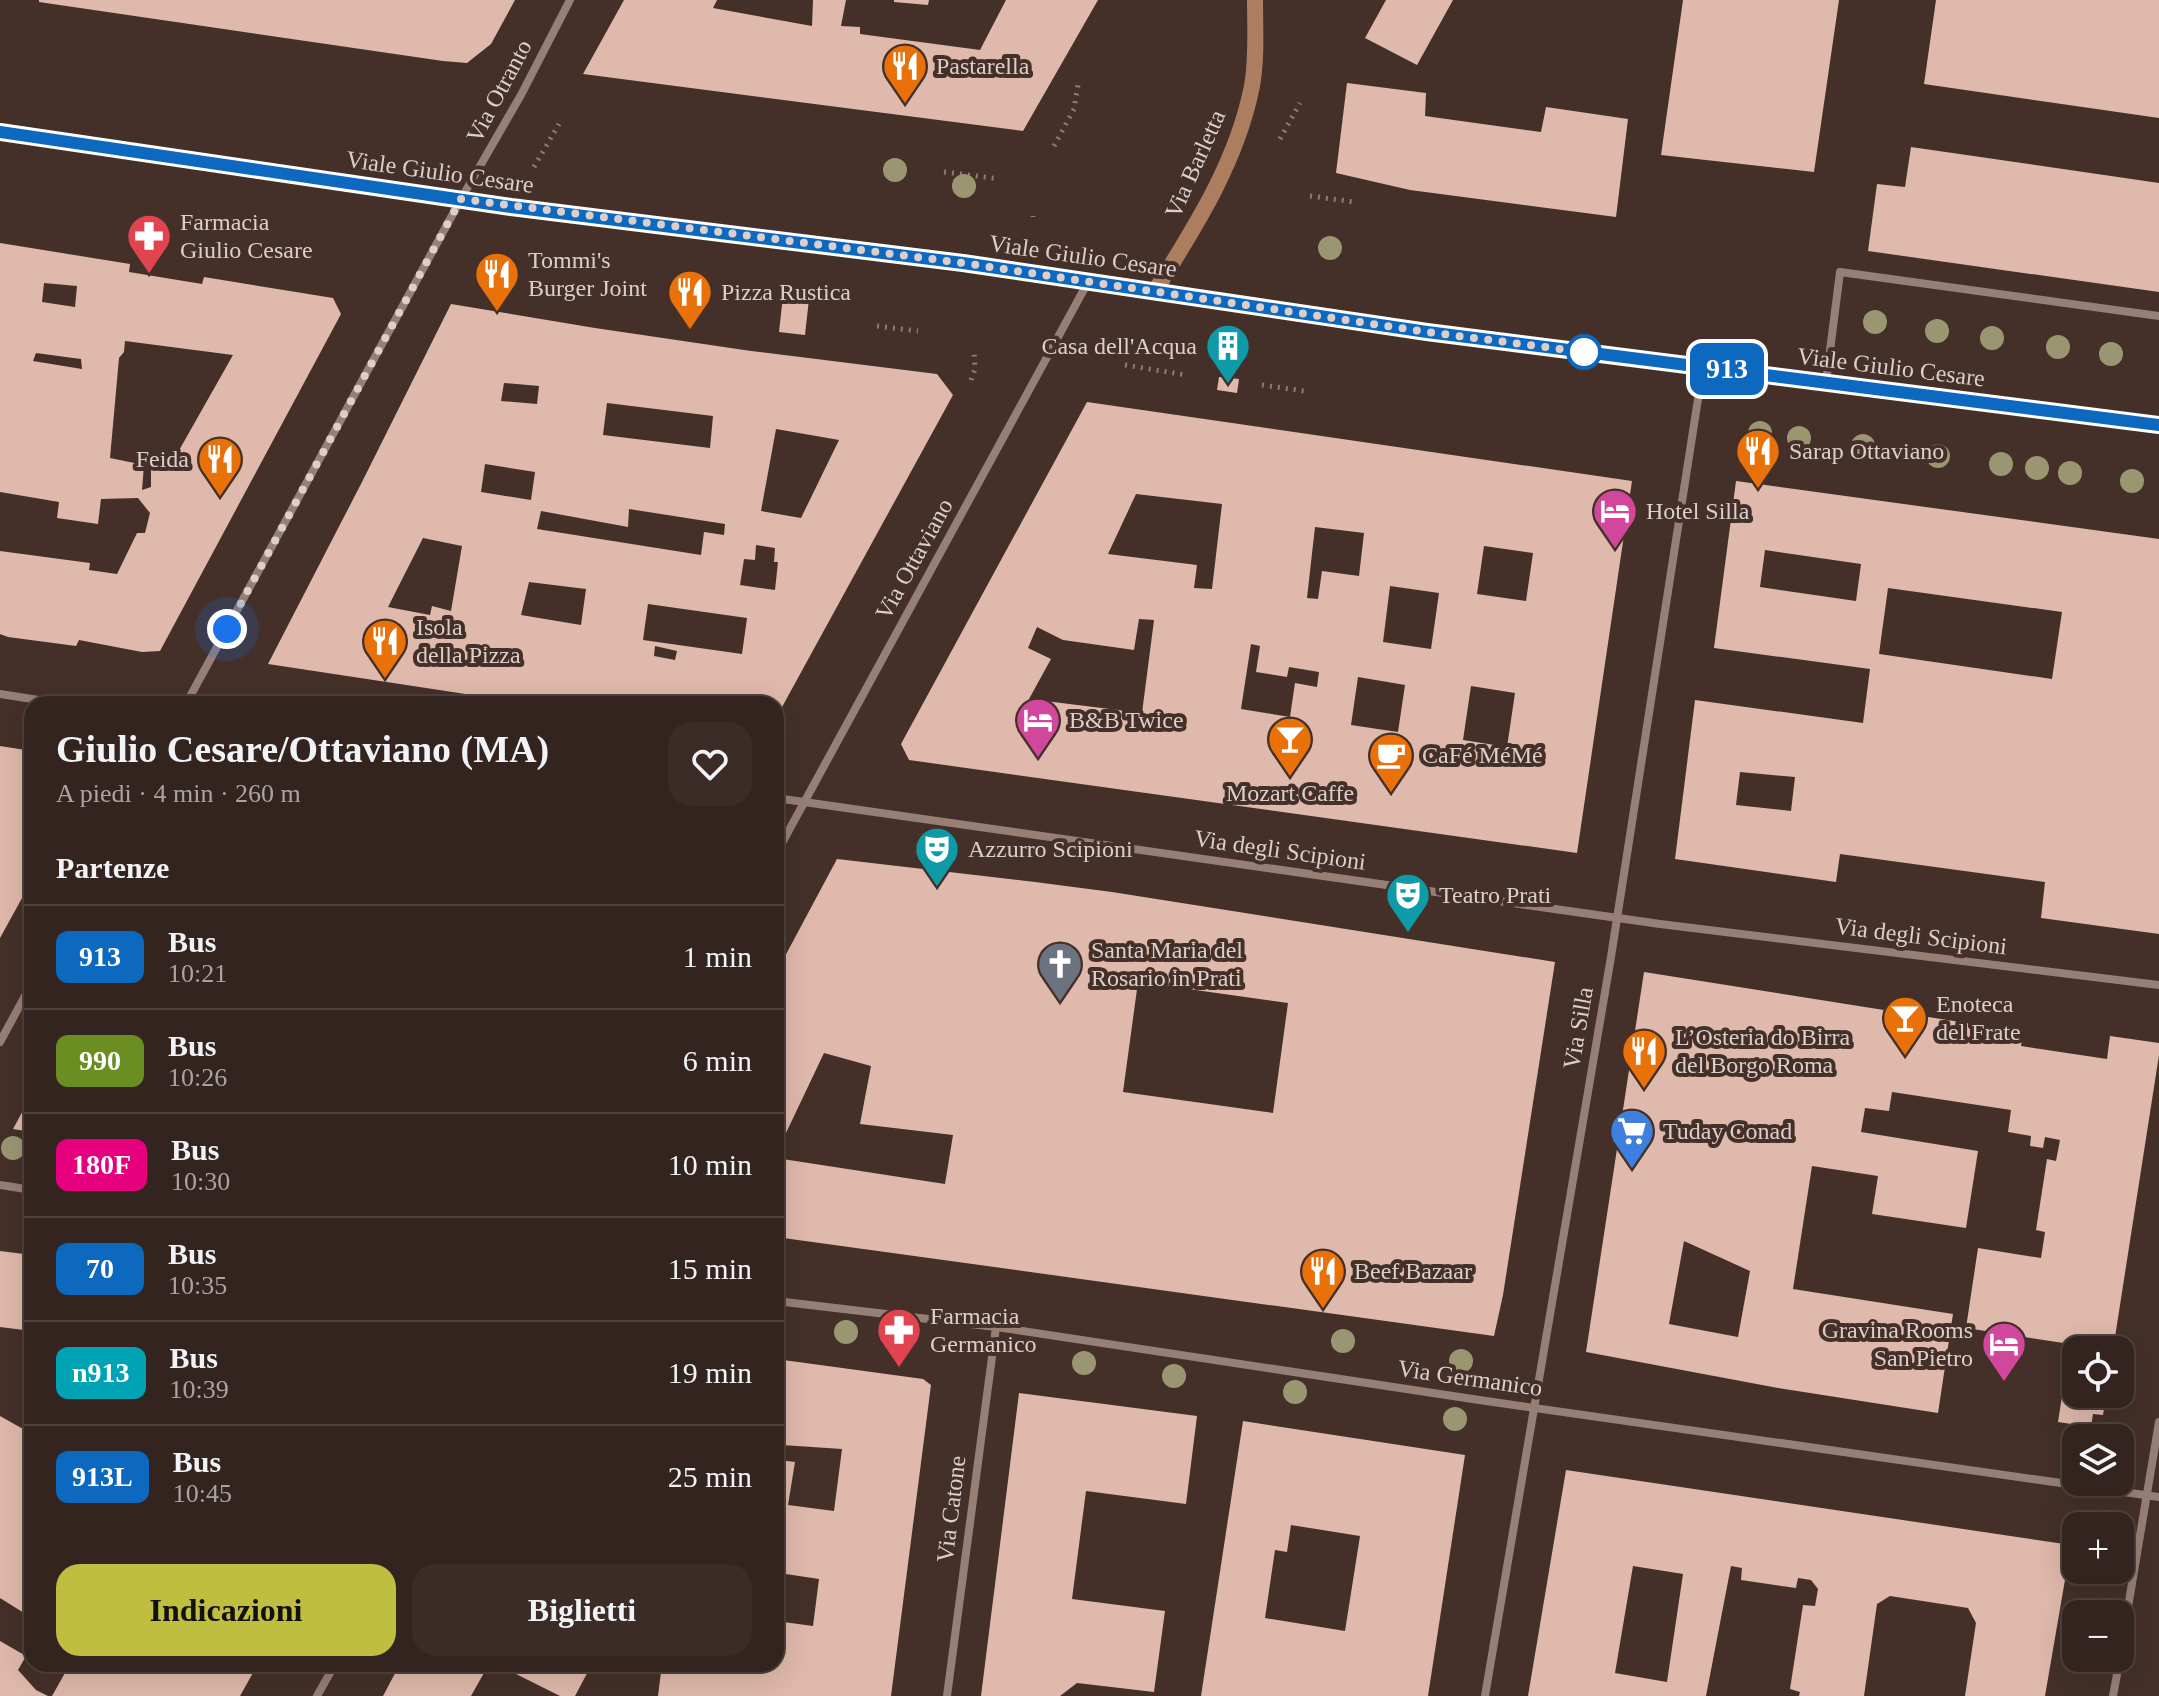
<!DOCTYPE html>
<html lang="it">
<head>
<meta charset="utf-8">
<style>
	:root { --surface:#33241f; --page:#3b2c28; --text:#f1f3f6; --muted:#a9a4a4; --line:#4e413d; --accent:#bfbe41 }
	body { margin:0; font-family:"Times New Roman",serif; background:var(--page); color:var(--text); height:100vh; display:flex; flex-direction:column; font-size:30px; white-space:nowrap }
	* { box-sizing:border-box; margin:0 }
	p { font-size:26px; color:var(--muted) }
	.icon { flex:none; width:44px; height:44px; fill:none; stroke:currentColor; stroke-width:2; stroke-linecap:round; stroke-linejoin:round }
	.map { position:relative; flex:1; overflow:hidden }
	.details { position:absolute; left:24px; top:696px; width:760px; height:976px; display:flex; flex-direction:column; background:var(--surface); border-radius:24px; box-shadow:0 8px 32px #0002,0 0 0 2px var(--line) }
	.details>* { flex:none }
	.badge { padding:0 16px; border-radius:12px; font-size:28px; line-height:52px }
	.buttons { position:absolute; left:2062px; top:1336px; display:grid; gap:16px }
	.buttons a { display:grid; place-items:center; width:72px; height:72px; border-radius:16px; background:var(--surface); box-shadow:0 8px 32px #0002,0 0 0 2px var(--line); font-size:40px }
	.you { position:absolute; width:40px; height:40px; margin:-20px; border:6px solid #fff; border-radius:50%; background:#1a73e8; box-shadow:0 0 0 12px #1a73e833 }
	.map>.badge { position:absolute; translate:-50% -50%; box-shadow:0 0 0 4px #fff }
	h2 { padding:0 32px; font-size:30px; line-height:72px }
	.round { display:grid; place-items:center; flex:none; width:84px; height:84px; border-radius:24px; background:var(--page) }
	.overview { display:flex; align-items:center; justify-content:space-between; height:136px; padding:0 32px }
	h1 { font-size:38px; font-weight:700; line-height:60px }
	.cta { display:flex; gap:16px; margin-top:auto; padding:16px 32px }
	.cta a { flex:1; height:92px; border-radius:24px; background:var(--accent); color:#111; font-size:32px; font-weight:700; line-height:92px; text-align:center }
	.cta a+a { background:var(--page); color:var(--text) }
	ul { padding:0; list-style:none }
	li { display:flex; align-items:center; gap:24px; height:104px; padding:0 32px; border-top:2px solid var(--line) }
	li div { flex:1 }
	li b { display:block; font-size:30px }
	li em { font-style:normal }
	li .badge { min-width:88px; font-weight:700; text-align:center }
	.map>svg:first-child { display:block }
	.building { fill:#dfb9ab; fill-rule:evenodd }
	.lines { fill:none; stroke-linecap:round; stroke-linejoin:round }
	.path { stroke:#8c7c76; stroke-width:5; stroke-dasharray:2 6; stroke-linecap:butt }
	.street { stroke:#977f76; stroke-width:8 }
	.secondary { stroke:#ad7d60; stroke-width:16 }
	.tree { fill:#9b9672 }
	.line-casing { stroke:#fff; stroke-width:18 }
	.line { stroke:#0c69bf; stroke-width:12 }
	.walk { stroke:#dccfcb; stroke-width:8; stroke-dasharray:0 14.4 }
	.stop-dot { fill:#fff; stroke:#0c69bf; stroke-width:4 }
	.labels { text-anchor:middle; dominant-baseline:central; stroke-width:8; stroke-linejoin:round; paint-order:stroke }
	.poi-label { font-size:24px; fill:#dccfcb; stroke:#443029; text-anchor:start }
	.street-label { font-size:24px; fill:#dccfcb; stroke:#443029 }
</style>
</head>
<body>
<div class="map">
<svg width="2159" height="1696" viewBox="0 0 2159 1696">
	<rect width="100%" height="100%" fill="#443029"/>
	<!-- building -->
	<path class="building" d="M39,0H515L491,44L467,63L443,61L39,2Z
		M624,0H717L713,8L812,26L813,0H846L841,26L860,27V34L980,50L1006,0H1098L1023,131L583,74Z
		M894,0H929L928,5L894,2Z
		M1386,0H1453L1417,65L1365,38Z
		M1683,0H1839L1814,172L1661,155Z
		M1936,0H2159V118L1924,84Z
		M1347,83L1426,93L1425,116L1541,132L1546,107L1628,119L1616,217L1410,190L1336,173Z
		M1911,147L2159,183V292L1868,251L1877,184L1905,187Z
		M0,243L130,264L129,272L202,284L204,277L333,298L341,314L160,651L142,652L79,640L76,646L8,637L0,634V551L90,563L89,570L117,574L137,533H145L150,513L138,498L101,499L98,524L57,518L59,502L0,492ZM44,283L77,286L75,307L42,302ZM125,341L233,355L173,461L151,460V487L142,490L144,465L110,458L119,358L124,352ZM36,353L81,359L82,369L33,361Z
		M783,296L809,299L805,335L779,332Z
		M451,304L595,328L751,351L937,374L953,395L776,718V704H532L268,664L362,482ZM504,383L539,386L537,404L501,401ZM607,403L713,416L710,448L603,435ZM776,429L839,440L801,518L761,511ZM485,464L535,472L531,500L481,492ZM629,509L725,524L724,535L704,532L701,555L537,529L541,511L628,527ZM423,538L462,546L451,611L432,606L430,615L388,607ZM756,545L775,548L774,562H778L775,590L740,585L744,559L755,560ZM529,582L586,589L581,625L521,615ZM648,604L747,618L742,654L643,640ZM655,646L677,651L675,660L654,656Z
		M1219,377L1239,379L1237,393L1217,390Z
		M1087,402L1632,481L1577,853L909,760L901,744ZM1136,494L1222,504L1212,589L1194,588L1197,565L1108,554ZM1315,527L1364,533L1359,576L1322,571L1318,599L1307,598ZM1484,546L1533,553L1526,601L1477,594ZM1390,586L1439,593L1431,649L1383,642ZM1139,619L1154,620L1142,713L1029,699L1051,659L1028,648L1037,627L1063,640L1134,650ZM1251,644L1260,646L1256,672L1287,677L1289,667L1319,672L1317,687L1295,683L1290,717L1241,709ZM1358,677L1405,685L1398,732L1351,725ZM1471,686L1515,693L1507,747L1463,740Z
		M1736,481L2159,539V934L2041,918L2045,882L1840,854L1836,882L1675,859L1695,700L1863,723L1870,669L1714,648ZM1765,550L1861,564L1856,601L1760,587ZM1888,588L2062,612L2052,679L1879,654ZM1740,772L1795,777L1791,811L1736,805Z
		M0,746L32,751V880L0,938Z
		M837,859L1035,882L1112,892L1555,962L1503,1295L1494,1336L776,1237V1158L945,1184L953,1135L860,1124L871,1066L824,1053L776,1154V973ZM1138,982L1288,1003L1273,1113L1123,1092Z
		M1644,972L2023,1032L2021,1046L2107,1059L2110,1036L2159,1043V1055L2113,1350H2076V1394H2106L2103,1415L2093,1414L2091,1427L2058,1422L2070,1344L1966,1328L1978,1248L2041,1258L2045,1232L2036,1230L2047,1159L2056,1161L2060,1140L2045,1137L2043,1148L2030,1146L2031,1136L2008,1132L2011,1110L1892,1092L1889,1111L1865,1108L1861,1132L1978,1151L1966,1228L1872,1214L1878,1176L1812,1166L1793,1289L1953,1314L1938,1413L1778,1388L1586,1352ZM1684,1241L1750,1271L1738,1337L1669,1324Z
		M32,1094V1132L13,1129Z
		M0,1251L32,1255V1331L0,1327Z
		M776,1359L923,1379L931,1385L891,1696H658L662,1664H776V1621L813,1626L819,1579L779,1573L778,1580H776ZM782,1445L842,1449L834,1511L788,1505L795,1462L779,1460Z
		M1019,1393L1197,1416L1186,1504L1086,1491L1072,1599L1165,1611L1154,1692L1077,1683L1060,1696H981Z
		M0,1416L32,1434V1618L0,1598Z
		M1243,1421L1465,1455L1428,1696H1201ZM1291,1525L1360,1536L1345,1631L1265,1618L1275,1550L1287,1552Z
		M1566,1470L2071,1545L2045,1696H1965L1976,1623L1968,1608L1890,1596L1877,1604L1864,1696H1799L1800,1692L1790,1689L1803,1605L1815,1606L1818,1589L1811,1580L1798,1578L1796,1588L1741,1580L1742,1568L1731,1566L1706,1696H1528ZM1633,1566L1683,1574L1667,1682L1615,1673Z
		M0,1641L26,1656L18,1670L36,1690L48,1696H0Z
		M70,1664H258L240,1696H52Z
		M400,1664H489L471,1696H383Z
		M496,1664H592L575,1696H560Z"/>
	<g class="lines">
		<!-- path -->
		<path class="path" d="M1280,139L1300,103
			M1054,146L1074,109L1078,85
			M534,167L559,124
			M944,172L999,179
			M1310,196L1354,202
			M1033,217V216
			M877,326L918,331
			M1125,365L1186,375
			M971,380L975,369L974,352
			M1262,385L1304,391"/>
		<!-- street -->
		<path class="street" d="M1826,382L1840,272L2159,316
			M0,694L64,704
			M186,704L461,199L521,95L570,0
			M776,798L1660,924L2159,985
			M776,854L1088,282
			M0,1042L32,983
			M0,1185L32,1190
			M776,1301L996,1327L1486,1401L2159,1497
			M2120,1655L2159,1422
			M317,1696L335,1664
			M947,1696L996,1327
			M1485,1696L1611,957L1703,367
			M2113,1696L2120,1658"/>
		<!-- secondary -->
		<path class="secondary" d="M0,132L511,207L963,263L1427,332L2159,425
			M1155,291C1195,227 1237,162 1252,86C1257,58 1255,28 1255,0"/>
	</g>
	<!-- trees -->
	<g class="tree">
		<circle cx="895" cy="170" r="12"/>
		<circle cx="964" cy="186" r="12"/>
		<circle cx="1330" cy="248" r="12"/>
		<circle cx="1875" cy="322" r="12"/>
		<circle cx="1937" cy="331" r="12"/>
		<circle cx="1992" cy="338" r="12"/>
		<circle cx="2058" cy="347" r="12"/>
		<circle cx="2111" cy="354" r="12"/>
		<circle cx="1760" cy="433" r="12"/>
		<circle cx="1799" cy="438" r="12"/>
		<circle cx="1863" cy="446" r="12"/>
		<circle cx="1938" cy="456" r="12"/>
		<circle cx="2001" cy="464" r="12"/>
		<circle cx="2037" cy="468" r="12"/>
		<circle cx="2070" cy="473" r="12"/>
		<circle cx="2132" cy="481" r="12"/>
		<circle cx="13" cy="1148" r="12"/>
		<circle cx="846" cy="1332" r="12"/>
		<circle cx="1343" cy="1341" r="12"/>
		<circle cx="1461" cy="1361" r="12"/>
		<circle cx="1084" cy="1363" r="12"/>
		<circle cx="1174" cy="1376" r="12"/>
		<circle cx="1295" cy="1392" r="12"/>
		<circle cx="1455" cy="1419" r="12"/>
	</g>
	<g class="lines">
		<!-- line casing -->
		<g class="line-casing">
			<path id="line" d="M0,132L511,207L963,263L1427,332L2159,425"/>
		</g>
		<!-- line -->
		<use href="#line" class="line"/>
		<!-- walk -->
		<path class="walk" d="M227,629L461,199L963,263L1427,332L1584,352"/>
	</g>
	<!-- icons -->
	<defs>
		<g id="restaurant-pin" transform="scale(2.3)"><path d="M0 17L-7.5 6A9.5 9.5 0 1 1 7.5 6Z" fill="#e8710a" stroke="#443029"/><path d="M-5-6h1v4h1v-4h1v4h1v-4h1v5L-1.5 .5V6h-2V.5L-5-1ZM5-6V6H3V1.5H1.5Q1.5-4 5-6Z" fill="#fff"/></g>
		<g id="pharmacy-pin" transform="scale(2.3)"><path d="M0 17L-7.5 6A9.5 9.5 0 1 1 7.5 6Z" fill="#e0444e" stroke="#443029"/><path d="M-2-6h4v4h4v4h-4v4h-4v-4h-4v-4h4Z" fill="#fff"/></g>
		<g id="building-pin" transform="scale(2.3)"><path d="M0 17L-7.5 6A9.5 9.5 0 1 1 7.5 6Z" fill="#0f9aa8" stroke="#443029"/><path d="M-4-6H4V6H1V3H-1V6H-4ZM-2.5-4.3h1.7v1.8h-1.7ZM.8-4.3h1.7v1.8H.8ZM-2.5-1h1.7V.8h-1.7ZM.8-1h1.7V.8H.8Z" fill="#fff"/></g>
		<g id="hotel-pin" transform="scale(2.3)"><path d="M0 17L-7.5 6A9.5 9.5 0 1 1 7.5 6Z" fill="#d1479c" stroke="#443029"/><path d="M-6-4.5h1.5V1H6V5H4.5V3h-9V5H-6ZM-4 0a1.8 1.8 0 1 1 3.6 0ZM.5 0V-2.5h3Q6-2.5 6 0Z" fill="#fff"/></g>
		<g id="bar-pin" transform="scale(2.3)"><path d="M0 17L-7.5 6A9.5 9.5 0 1 1 7.5 6Z" fill="#e8710a" stroke="#443029"/><path d="M-6-5H6L.8 .8V4.5H3.5V6h-7V4.5H-.8V.8Z" fill="#fff"/></g>
		<g id="cafe-pin" transform="scale(2.3)"><path d="M0 17L-7.5 6A9.5 9.5 0 1 1 7.5 6Z" fill="#e8710a" stroke="#443029"/><path d="M-5.5-4.5H6V0H3Q3 3.5 0 3.5H-2.5Q-5.5 3.5-5.5 0ZM3-3.2v2h1.7v-2ZM-6 4.5H4V6H-6Z" fill="#fff"/></g>
		<g id="theatre-pin" transform="scale(2.3)"><path d="M0 17L-7.5 6A9.5 9.5 0 1 1 7.5 6Z" fill="#0f9aa8" stroke="#443029"/><path d="M-5-5.5Q0-4 5-5.5V0Q5 5 0 6Q-5 5-5 0ZM-3.3-2.5H-1v1.5H-3.3ZM1-2.5H3.3v1.5H1ZM-2.8 1Q0 5.5 2.8 1Z" fill="#fff"/></g>
		<g id="church-pin" transform="scale(2.3)"><path d="M0 17L-7.5 6A9.5 9.5 0 1 1 7.5 6Z" fill="#6b7280" stroke="#443029"/><path d="M-1.2-6h2.4v3.5h3.3v2.4h-3.3V6h-2.4V-.1h-3.3v-2.4h3.3Z" fill="#fff"/></g>
		<g id="supermarket-pin" transform="scale(2.3)"><path d="M0 17L-7.5 6A9.5 9.5 0 1 1 7.5 6Z" fill="#3f7fe0" stroke="#443029"/><path d="M-6-5.5h2.5l.6 2H6L4.5 2H-2.5L-4.4-4H-6ZM-1.5 3.2a1.3 1.3 0 1 0 .1 0ZM3 3.2a1.3 1.3 0 1 0 .1 0Z" fill="#fff"/></g>
	</defs>
	<g fill-rule="evenodd">
		<use href="#restaurant-pin" x="905" y="66"/>
		<use href="#pharmacy-pin" x="149" y="236"/>
		<use href="#restaurant-pin" x="497" y="274"/>
		<use href="#restaurant-pin" x="690" y="292"/>
		<use href="#building-pin" x="1228" y="346"/>
		<use href="#restaurant-pin" x="1758" y="451"/>
		<use href="#restaurant-pin" x="220" y="459"/>
		<use href="#hotel-pin" x="1615" y="511"/>
		<use href="#restaurant-pin" x="385" y="641"/>
		<use href="#hotel-pin" x="1038" y="720"/>
		<use href="#bar-pin" x="1290" y="739"/>
		<use href="#cafe-pin" x="1391" y="755"/>
		<use href="#theatre-pin" x="937" y="849"/>
		<use href="#theatre-pin" x="1408" y="895"/>
		<use href="#church-pin" x="1060" y="964"/>
		<use href="#bar-pin" x="1905" y="1018"/>
		<use href="#restaurant-pin" x="1644" y="1051"/>
		<use href="#supermarket-pin" x="1632" y="1131"/>
		<use href="#restaurant-pin" x="1323" y="1271"/>
		<use href="#pharmacy-pin" x="899" y="1330"/>
		<use href="#hotel-pin" x="2004" y="1344"/>
	</g>
	<!-- markers -->
	<circle class="stop-dot" cx="1584" cy="352" r="16"/>
	<g class="labels">
		<!-- poi labels -->
		<g class="poi-label">
			<text x="936" y="66">Pastarella</text>
			<text x="180" y="222">Farmacia<tspan x="180" dy="28">Giulio Cesare</tspan></text>
			<text x="528" y="260">Tommi's<tspan x="528" dy="28">Burger Joint</tspan></text>
			<text x="721" y="292">Pizza Rustica</text>
			<text x="1197" y="346" text-anchor="end">Casa dell'Acqua</text>
			<text x="1789" y="451">Sarap Ottaviano</text>
			<text x="189" y="459" text-anchor="end">Feida</text>
			<text x="1646" y="511">Hotel Silla</text>
			<text x="416" y="627">Isola<tspan x="416" dy="28">della Pizza</tspan></text>
			<text x="1069" y="720">B&amp;B Twice</text>
			<text x="1422" y="755">CaFé MéMé</text>
			<text x="1290" y="793" text-anchor="middle">Mozart Caffe</text>
			<text x="968" y="849">Azzurro Scipioni</text>
			<text x="1439" y="895">Teatro Prati</text>
			<text x="1091" y="950">Santa Maria del<tspan x="1091" dy="28">Rosario in Prati</tspan></text>
			<text x="1936" y="1004">Enoteca<tspan x="1936" dy="28">del Frate</tspan></text>
			<text x="1675" y="1037">L’Osteria do Birra<tspan x="1675" dy="28">del Borgo Roma</tspan></text>
			<text x="1663" y="1131">Tuday Conad</text>
			<text x="1354" y="1271">Beef Bazaar</text>
			<text x="930" y="1316">Farmacia<tspan x="930" dy="28">Germanico</tspan></text>
			<text x="1973" y="1330" text-anchor="end">Gravina Rooms<tspan x="1973" dy="28">San Pietro</tspan></text>
		</g>
		<!-- street labels -->
		<g class="street-label">
			<text transform="translate(499 91) rotate(-62)">Via Otranto</text>
			<text transform="translate(1195 164) rotate(-66)">Via Barletta</text>
			<text transform="translate(440 172) rotate(8)">Viale Giulio Cesare</text>
			<text transform="translate(1083 256) rotate(8)">Viale Giulio Cesare</text>
			<text transform="translate(1891 367) rotate(7)">Viale Giulio Cesare</text>
			<text transform="translate(914 559) rotate(-61)">Via Ottaviano</text>
			<text transform="translate(1280 850) rotate(8)">Via degli Scipioni</text>
			<text transform="translate(1921 936) rotate(7)">Via degli Scipioni</text>
			<text transform="translate(1578 1028) rotate(-80)">Via Silla</text>
			<text transform="translate(1470 1378) rotate(8)">Via Germanico</text>
			<text transform="translate(951 1509) rotate(-83)">Via Catone</text>
		</g>
	</g>
</svg>
<div class="buttons">
<a><svg class="icon" aria-label="locate" viewBox="0 0 24 24"><circle cx="12" cy="12" r="6"/><path d="M12 2v4M12 18v4M2 12h4M18 12h4"/></svg></a>
<a><svg class="icon" aria-label="layers" viewBox="0 0 24 24"><path d="M12 4l9 5-9 5-9-5zM3 14l9 5 9-5"/></svg></a>
<a>+</a>
<a>−</a>
</div>
<div class="you" style="left:227px;top:629px"></div>
<b class="badge" style="left:1727px;top:369px;background:#0c69bf;color:#fff">913</b>
<section class="details">
<div class="overview"><div><h1>Giulio Cesare/Ottaviano (MA)</h1><p>A piedi · 4 min · 260 m</p></div><a class="round"><svg class="icon" aria-label="heart" viewBox="0 0 24 24"><path d="M12 20l-8-8c-3-5 5-10 8-4 3-6 11-1 8 4z"/></svg></a></div>
<h2>Partenze</h2>
<ul>
<li><span class="badge" style="background:#0c69bf;color:#fff">913</span><div><b>Bus</b><p>10:21</p></div><em>1 min</em></li>
<li><span class="badge" style="background:#6b8e23;color:#fff">990</span><div><b>Bus</b><p>10:26</p></div><em>6 min</em></li>
<li><span class="badge" style="background:#e6007e;color:#fff">180F</span><div><b>Bus</b><p>10:30</p></div><em>10 min</em></li>
<li><span class="badge" style="background:#0c69bf;color:#fff">70</span><div><b>Bus</b><p>10:35</p></div><em>15 min</em></li>
<li><span class="badge" style="background:#00a3b4;color:#fff">n913</span><div><b>Bus</b><p>10:39</p></div><em>19 min</em></li>
<li><span class="badge" style="background:#0c69bf;color:#fff">913L</span><div><b>Bus</b><p>10:45</p></div><em>25 min</em></li>
</ul>
<div class="cta"><a>Indicazioni</a><a>Biglietti</a></div>
</section>
</div>
</body>
</html>
